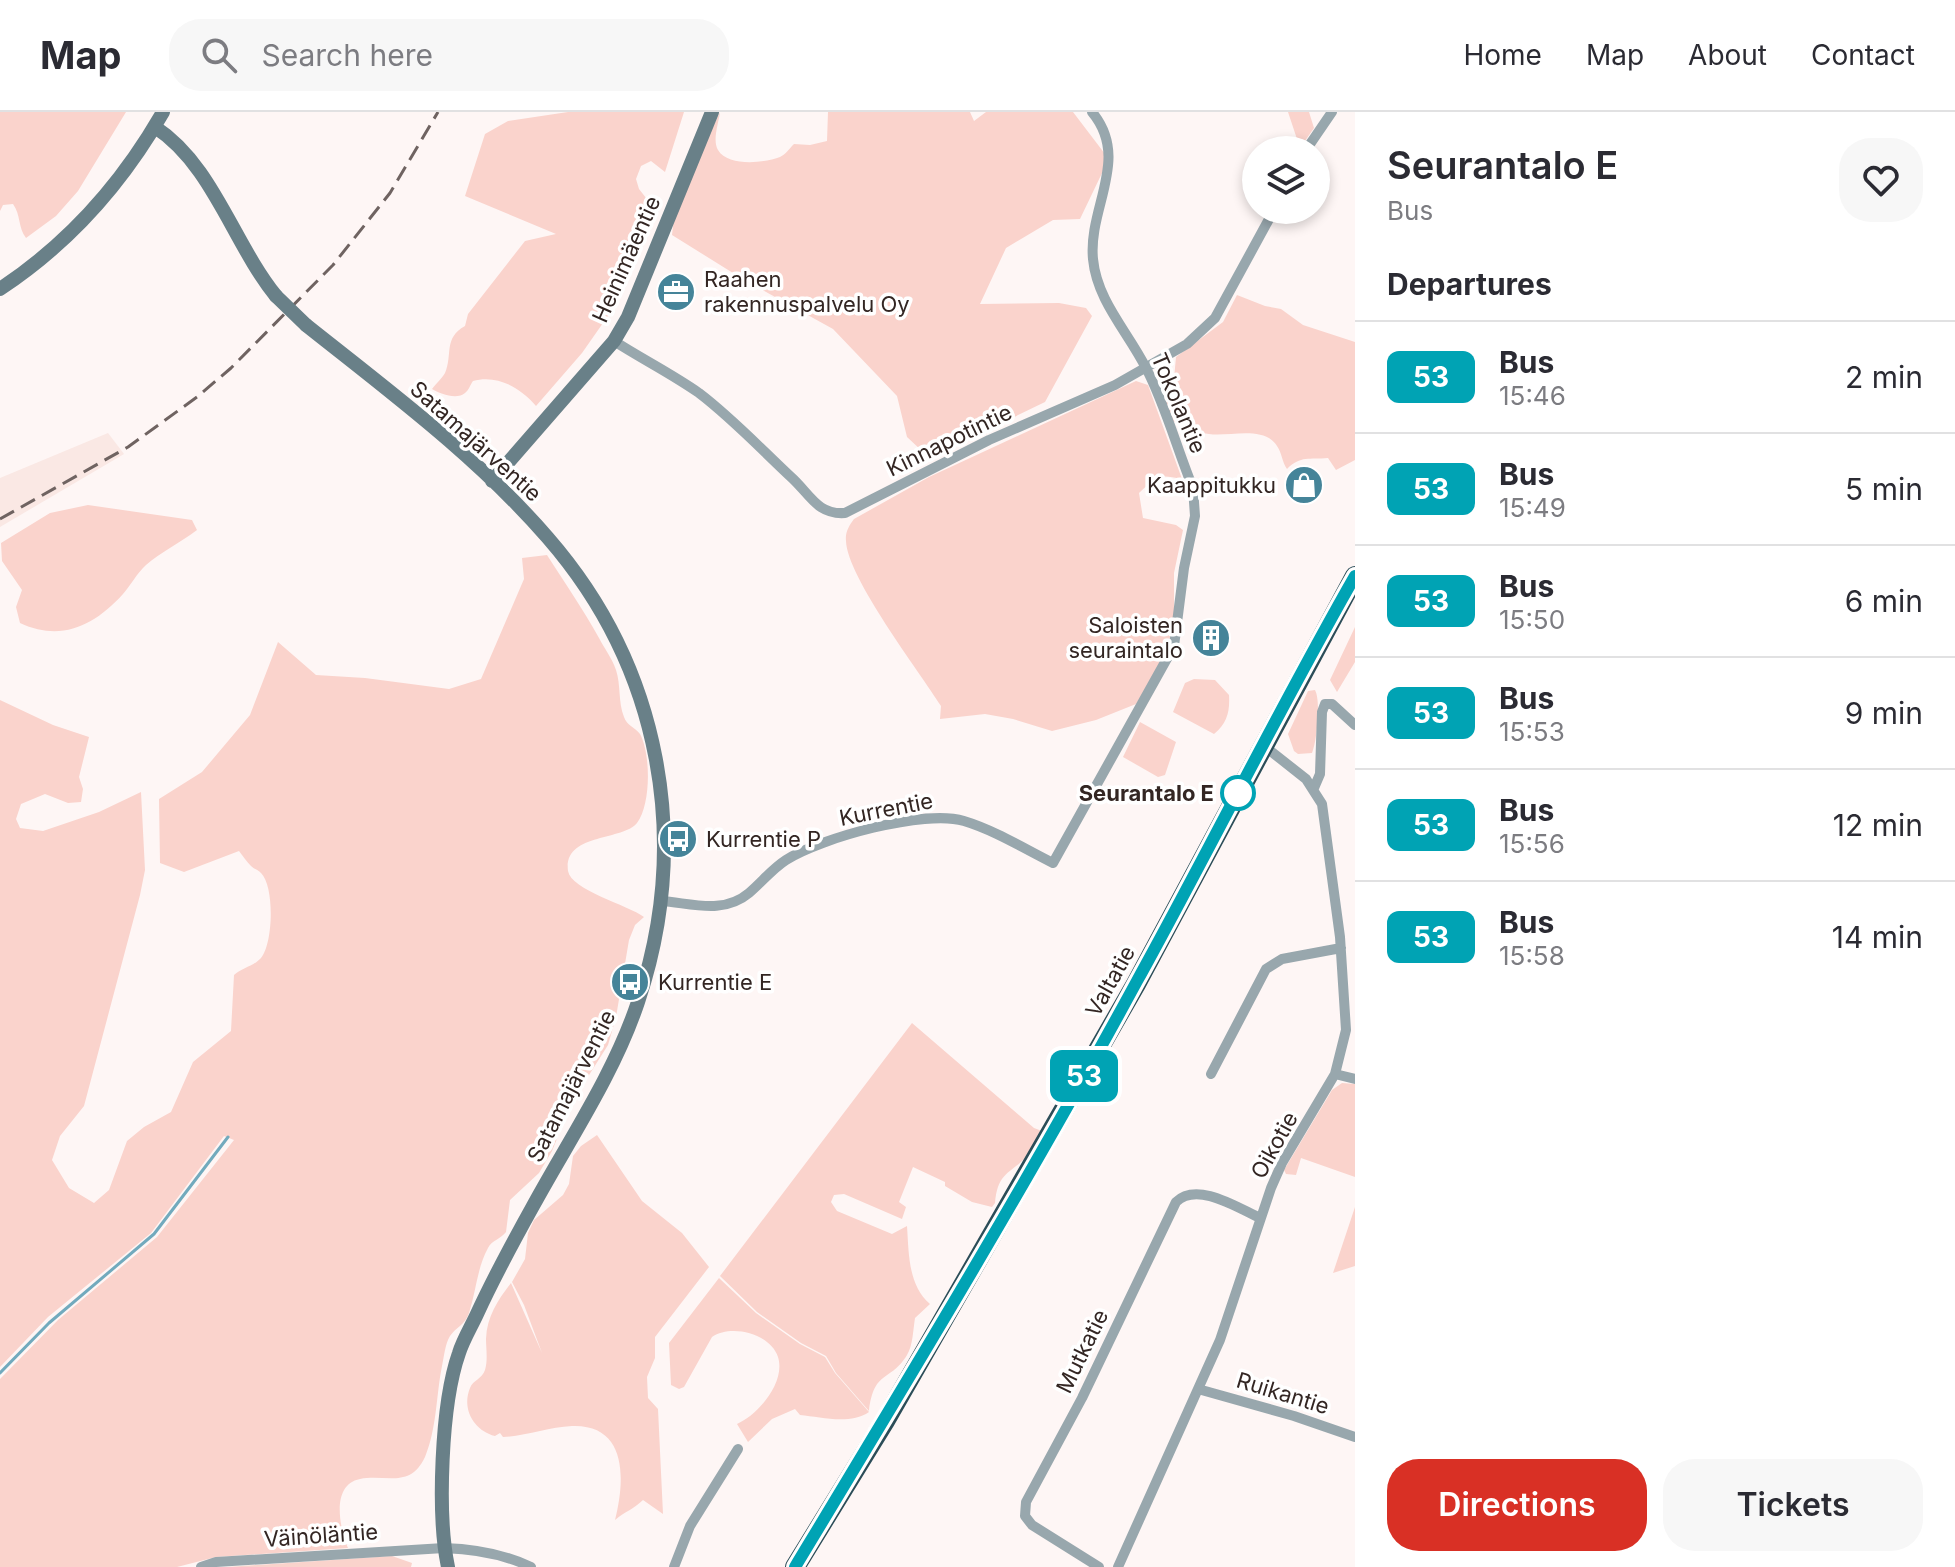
<!DOCTYPE html>
<html lang="en">
<head>
<meta charset="utf-8">
<style>
	:root { --surface:#fff; --page:#f7f7f7; --text:#2b2b33; --muted:#7c7c81; --line:#e1e1e2; --accent:#d93025 }
	body { margin:0; font-family:Inter,sans-serif; background:var(--page); color:var(--text); height:100vh; display:flex; flex-direction:column; font-size:30px; white-space:nowrap }
	* { box-sizing:border-box; margin:0 }
	p { font-size:26px; color:var(--muted) }
	.icon { flex:none; width:44px; height:44px; fill:none; stroke:currentColor; stroke-width:2; stroke-linecap:round; stroke-linejoin:round }
	.map { position:relative; flex:1; overflow:hidden }
	.sheet { display:flex; flex-direction:column; background:var(--surface); width:600px }
	.sheet>* { flex:none }
	.badge { padding:0 16px; border-radius:12px; font-size:28px; line-height:52px }
	.tools { position:absolute; left:1242px; top:24px; display:grid; gap:16px }
	.tools a { display:grid; place-items:center; width:88px; height:88px; border-radius:50%; background:var(--surface); box-shadow:0 4px 12px #0003; font-size:40px }
	.map>.badge { position:absolute; translate:-50% -50%; box-shadow:0 0 0 4px #fff }
	h2 { padding:0 32px; font-size:30px; line-height:72px }
	.round { display:grid; place-items:center; flex:none; width:84px; height:84px; border-radius:32px; background:var(--page) }
	.head { display:flex; align-items:center; justify-content:space-between; height:136px; padding:0 32px }
	h1 { font-size:38px; font-weight:600; line-height:60px }
	.primary-button { display:flex; gap:16px; margin-top:auto; padding:16px 32px }
	.primary-button a { flex:1; height:92px; border-radius:32px; background:var(--accent); color:#fff; font-size:32px; font-weight:600; line-height:92px; text-align:center }
	.primary-button a+a { background:var(--page); color:var(--text) }
	ul { padding:0; list-style:none }
	li { display:flex; align-items:center; gap:24px; height:112px; padding:0 32px; border-top:2px solid var(--line) }
	li div { flex:1 }
	li b { display:block; font-size:30px }
	li em { font-style:normal }
	li .badge { min-width:88px; font-weight:700; text-align:center }
	header { display:flex; align-items:center; gap:48px; box-sizing:border-box; height:112px; padding:0 40px; background:var(--surface); border-bottom:2px solid var(--line) }
	header strong { font-size:38px }
	nav { display:flex; gap:44px; margin-inline-start:auto; font-size:28px }
	.search { width:560px; height:72px; background:var(--page); display:flex; align-items:center; gap:20px; box-sizing:border-box; padding:0 28px; border-radius:32px; color:var(--muted); font-size:30px }
	main { display:flex; flex:1; min-height:0 }
	.map>svg:first-child { display:block }
	.built { fill:#fae8e4 }
	.green { fill:#fad3cc }
	.lines { fill:none; stroke-linecap:round; stroke-linejoin:round }
	.stream { stroke:#72aabd; stroke-width:3 }
	.street { stroke:#98a7ad; stroke-width:10 }
	.secondary { stroke:#698088; stroke-width:14 }
	.highway { stroke:#2c4d58; stroke-width:20 }
	.rail { stroke:#6f6361; stroke-width:3; stroke-dasharray:16 8; stroke-linecap:butt }
	.secondary-bridge { stroke:#698088; stroke-width:14 }
	.line-casing { stroke:#fff; stroke-width:18 }
	.line { stroke:#00a3b4; stroke-width:12 }
	.stop-dot { fill:#fff; stroke:#00a3b4; stroke-width:4 }
	.labels { text-anchor:middle; dominant-baseline:central; stroke-width:7; stroke-linejoin:round; paint-order:stroke }
	.street-label { font-size:22px; fill:#332623; stroke:#fff }
	.poi-label { font-size:22px; fill:#332623; stroke:#fff; text-anchor:start }
	.stop-label { font-size:22px; font-weight:bold; fill:#332623; stroke:#fff; text-anchor:end }
</style>
</head>
<body>
<header>
<strong>Map</strong>
<div class="search"><svg class="icon" aria-label="search" viewBox="0 0 24 24"><circle cx="10" cy="10" r="6"/><path d="M15 15l6 6"/></svg>Search here</div>
<nav><a>Home</a><a>Map</a><a>About</a><a>Contact</a></nav>
</header>
<main>
<div class="map">
<svg width="1355" height="1455" viewBox="0 0 1355 1455">
	<rect width="100%" height="100%" fill="#fef6f5"/>
	<!-- built -->
	<path class="built" d="M108,321L124,342L0,415V366Z"/>
	<!-- green -->
	<path class="green" d="M0,0H126L78,79L56,104L26,126C18,116 21,103 13,92L3,93L0,99Z
		M568,0H684L665,60L651,49L641,54L636,67L639,77L654,96L610,201L582,241L536,294C521,276 497,262 473,269C470,273 469,278 465,281C457,288 440,282 432,277C436,272 442,266 445,261C453,243 443,226 465,214L468,202L525,129L556,122L465,84L485,22L508,9Z
		M720,0C719,10 712,28 718,38C728,55 765,51 780,45C786,42 789,37 794,32L810,33L827,29L828,0H970L974,9L986,0H1073L1105,42L1103,59L1080,107L1053,108L1006,136L980,192L1059,191L1086,196L1092,204L1045,290L936,343L922,339L907,325L897,284L833,217L741,166L672,123L675,96Z
		M1288,0H1309L1314,16L1300,36Z
		M1237,183L1265,194L1281,197L1303,213L1355,230V348L1336,358L1328,346C1309,348 1301,343 1287,357C1282,350 1282,341 1277,334C1264,313 1229,325 1209,322C1195,320 1185,316 1173,309L1163,285L1174,267L1176,245L1223,210Z
		M1136,269L1148,273L1182,367C1157,362 1158,364 1139,381L1143,406L1176,413L1183,418L1174,461V509L1170,529L1148,574L1136,592L1096,608L1052,619L1013,607L985,602L940,607L941,594C919,559 847,465 846,429C845,420 849,414 854,407L929,365Z
		M88,393L192,408L197,418C181,430 161,440 146,453C137,461 131,473 123,482C94,514 61,530 20,511L16,495L22,478L2,449L1,431L50,401Z
		M547,443C565,471 583,497 599,526C604,536 612,546 616,558C621,573 618,590 624,605C627,614 635,615 640,622C651,642 651,693 637,711C623,729 563,721 568,759C571,778 628,793 644,805L635,813L629,828L616,905L608,933L572,990L552,1039L539,1061L510,1088L506,1120C501,1127 492,1128 488,1136C477,1156 476,1180 469,1201C465,1213 456,1215 450,1224C445,1232 444,1245 442,1254C436,1284 437,1316 425,1345C410,1377 386,1362 360,1367C330,1373 340,1417 348,1436L216,1445L177,1455H0V1267L58,1208L157,1125L234,1028L224,1024L151,1121L48,1205L0,1255V588L53,613L89,625L79,665L83,677L81,690L68,691L45,682L21,692L16,707L20,716L43,719L99,700L141,680L145,758L140,783L84,994L60,1024L52,1048L69,1076L94,1091L109,1078L127,1029L144,1015L171,1000L193,950L231,919L234,863C242,856 254,854 261,846C273,832 275,775 261,761C258,758 254,757 251,754C247,750 243,744 239,739L184,760L160,751L159,687L202,660L250,603L278,530L316,563L365,566L449,577L481,567L524,467L522,446Z
		M1355,515V550L1337,580L1330,568Z
		M1194,567L1215,568L1229,583C1230,600 1227,611 1214,622L1173,600L1185,571Z
		M1315,578C1321,589 1317,629 1312,641L1298,642L1294,639L1288,622L1308,579Z
		M1140,610L1176,630L1165,663L1158,665L1123,645Z
		M912,911L1034,1016L1042,1019C1038,1026 1034,1037 1028,1043C1010,1063 998,1059 995,1091L992,1095L972,1090L945,1074V1070L913,1055L899,1090L906,1095L902,1107L844,1082L834,1083L831,1090L837,1099L892,1122L907,1114C909,1142 908,1173 930,1192L915,1206C913,1218 913,1233 907,1243C891,1270 874,1257 869,1299L836,1261L826,1244L801,1231L757,1200L720,1164Z
		M1342,971L1355,972V1065L1301,1046L1296,1063L1286,1062L1284,1058L1332,978Z
		M597,1023L642,1089L682,1121L709,1155L655,1225V1246L647,1265L648,1286L658,1297L663,1402L643,1388C634,1397 624,1400 615,1408C625,1369 628,1312 572,1314C549,1315 526,1324 503,1325L500,1321L495,1324C475,1319 461,1298 470,1276C473,1268 482,1267 485,1258C488,1248 486,1236 486,1227C487,1204 498,1188 511,1171L542,1241L524,1193L512,1170L525,1147L528,1121L534,1108L563,1083L569,1072L573,1044L581,1034Z
		M1355,1095V1154L1333,1161Z
		M719,1166L756,1201L800,1232L825,1245L835,1261L869,1300C850,1313 821,1305 800,1303L795,1297L772,1307L748,1330L737,1312C758,1303 786,1270 778,1245C770,1221 731,1212 712,1225L684,1275L679,1277L671,1273L669,1231Z
		M392,1444L412,1451L411,1455H227Z"/>
	<g class="lines">
		<!-- stream -->
		<path class="stream" d="M0,1261L49,1211L154,1122L228,1025"/>
		<!-- street -->
		<path class="street" d="M1306,38L1332,0
			M614,229C642,247 672,262 699,281C732,306 761,337 791,365C810,382 817,403 845,401L989,328L1115,273L1187,232L1215,206L1274,98
			M1314,676L1320,662L1322,600L1325,592H1332L1355,613
			M661,789C691,791 723,803 749,781C762,770 772,757 786,748C820,726 925,697 964,709C994,718 1025,737 1053,751L1174,534L1184,456L1195,404L1193,376C1177,337 1165,292 1146,256C1128,220 1097,189 1093,147C1088,95 1131,47 1092,0
			M1211,962L1266,857L1282,847L1341,836
			M1335,962L1355,967
			M1198,1277L1294,1304L1355,1325
			M201,1455L216,1450L444,1436C474,1437 504,1442 531,1455
			M674,1455L690,1414L738,1337
			M1099,1455L1032,1413L1025,1404L1026,1390L1082,1286L1176,1090C1197,1069 1238,1096 1260,1106
			M1118,1455L1220,1228L1271,1076L1282,1051L1335,962L1346,918L1340,825L1322,692L1306,667L1263,633"/>
		<!-- secondary -->
		<path class="secondary" d="M155,15C213,53 233,131 276,184
			M0,177C68,132 123,70 163,0
			M306,213C389,279 478,345 548,426C661,556 692,728 638,890C614,962 569,1028 533,1094C513,1130 494,1165 477,1202C471,1215 463,1228 459,1241C441,1292 437,1403 448,1455
			M492,369L614,229L628,205L712,0"/>
		<!-- highway -->
		<path class="highway" d="M795,1455L885,1309L1136,872L1355,464"/>
		<!-- rail -->
		<path class="rail" d="M0,407L128,335L197,285L231,256L333,153L390,81L438,0"/>
		<!-- secondary-bridge -->
		<path class="secondary-bridge" d="M276,184L306,213"/>
	</g>
	<g class="lines">
		<!-- line casing -->
		<g class="line-casing">
			<path id="line" d="M795,1455C912,1261 1029,1068 1137,869C1211,735 1279,597 1355,464"/>
		</g>
		<!-- line -->
		<use href="#line" class="line"/>
	</g>
	<!-- icons -->
	<defs>
		<g id="office-disc" transform="scale(2)"><circle r="9.5" fill="#458499" stroke="#fff"/><path d="M-6-3h4V-5.5h4V-3h4V5H-6ZM-1-4.5V-3h2v-1.5ZM-6 0V1H6V0Z" fill="#fff"/></g>
		<g id="shop-disc" transform="scale(2)"><circle r="9.5" fill="#458499" stroke="#fff"/><path d="M-5-2.5h2.3a2.7 3.5 0 0 1 5.4 0H5L5.5 6h-11ZM-1.5-2.5h3a1.5 2.3 0 0 0-3 0Z" fill="#fff"/></g>
		<g id="building-disc" transform="scale(2)"><circle r="9.5" fill="#458499" stroke="#fff"/><path d="M-4-6H4V6H1V3H-1V6H-4ZM-2.5-4.3h1.7v1.8h-1.7ZM.8-4.3h1.7v1.8H.8ZM-2.5-1h1.7V.8h-1.7ZM.8-1h1.7V.8H.8Z" fill="#fff"/></g>
		<g id="bus-disc" transform="scale(2)"><circle r="9.5" fill="#458499" stroke="#fff"/><path d="M-5-6H5V4H4V6H2V4H-2V6H-4V4H-5ZM-3.5-4V0h7V-4ZM-3.5 1.2v1.5H-2V1.2ZM2 1.2v1.5H3.5V1.2Z" fill="#fff"/></g>
	</defs>
	<g fill-rule="evenodd">
		<use href="#office-disc" x="676" y="180"/>
		<use href="#shop-disc" x="1304" y="373"/>
		<use href="#building-disc" x="1211" y="526"/>
		<use href="#bus-disc" x="678" y="727"/>
		<use href="#bus-disc" x="630" y="870"/>
	</g>
	<!-- markers -->
	<circle class="stop-dot" cx="1238" cy="681" r="16"/>
	<g class="labels">
		<!-- street labels -->
		<g class="street-label">
			<text transform="translate(626 147) rotate(-66)">Heinimäentie</text>
			<text transform="translate(1179 291) rotate(67)">Tokolantie</text>
			<text transform="translate(949 328) rotate(-26)">Kinnapotintie</text>
			<text transform="translate(476 329) rotate(42)">Satamajärventie</text>
			<text transform="translate(886 697) rotate(-11)">Kurrentie</text>
			<text transform="translate(1110 869) rotate(-61)">Valtatie</text>
			<text transform="translate(571 974) rotate(-63)">Satamajärventie</text>
			<text transform="translate(1274 1033) rotate(-61)">Oikotie</text>
			<text transform="translate(1082 1239) rotate(-64)">Mutkatie</text>
			<text transform="translate(1283 1281) rotate(17)">Ruikantie</text>
			<text transform="translate(321 1423) rotate(-4)">Väinöläntie</text>
		</g>
		<!-- poi labels -->
		<g class="poi-label">
			<text x="704" y="167">Raahen<tspan x="704" dy="25">rakennuspalvelu Oy</tspan></text>
			<text x="1276" y="373" text-anchor="end">Kaappitukku</text>
			<text x="1183" y="513" text-anchor="end">Saloisten<tspan x="1183" dy="25">seuraintalo</tspan></text>
			<text x="706" y="727">Kurrentie P</text>
			<text x="658" y="870">Kurrentie E</text>
		</g>
		<!-- stop labels -->
		<g class="stop-label">
			<text x="1214" y="681">Seurantalo E</text>
		</g>
	</g>
</svg>
<div class="tools">
<a><svg class="icon" aria-label="layers" viewBox="0 0 24 24"><path d="M12 4l9 5-9 5-9-5zM3 14l9 5 9-5"/></svg></a>
</div>
<b class="badge" style="left:1084px;top:964px;background:#00a3b4;color:#fff">53</b>
</div>
<section class="sheet">
<div class="head"><div><h1>Seurantalo E</h1><p>Bus</p></div><a class="round"><svg class="icon" aria-label="heart" viewBox="0 0 24 24"><path d="M12 20l-8-8c-3-5 5-10 8-4 3-6 11-1 8 4z"/></svg></a></div>
<h2>Departures</h2>
<ul>
<li><span class="badge" style="background:#00a3b4;color:#fff">53</span><div><b>Bus</b><p>15:46</p></div><em>2 min</em></li>
<li><span class="badge" style="background:#00a3b4;color:#fff">53</span><div><b>Bus</b><p>15:49</p></div><em>5 min</em></li>
<li><span class="badge" style="background:#00a3b4;color:#fff">53</span><div><b>Bus</b><p>15:50</p></div><em>6 min</em></li>
<li><span class="badge" style="background:#00a3b4;color:#fff">53</span><div><b>Bus</b><p>15:53</p></div><em>9 min</em></li>
<li><span class="badge" style="background:#00a3b4;color:#fff">53</span><div><b>Bus</b><p>15:56</p></div><em>12 min</em></li>
<li><span class="badge" style="background:#00a3b4;color:#fff">53</span><div><b>Bus</b><p>15:58</p></div><em>14 min</em></li>
</ul>
<div class="primary-button"><a>Directions</a><a>Tickets</a></div>
</section>
</main>
</body>
</html>
